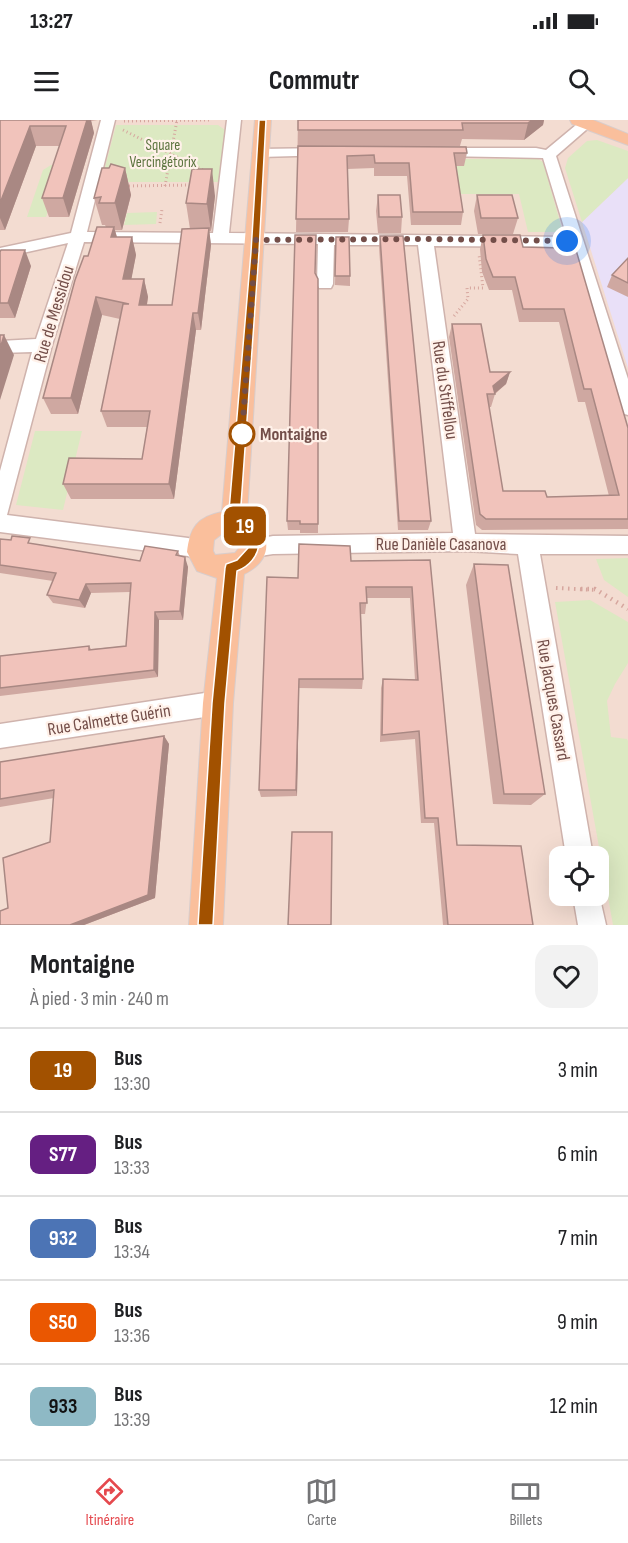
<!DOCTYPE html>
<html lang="fr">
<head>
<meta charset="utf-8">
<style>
	:root { --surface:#fff; --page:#f2f2f2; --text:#202124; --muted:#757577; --line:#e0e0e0; --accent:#e5494e }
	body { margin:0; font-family:"Sofia Sans Condensed",sans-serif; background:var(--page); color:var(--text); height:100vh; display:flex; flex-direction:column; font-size:22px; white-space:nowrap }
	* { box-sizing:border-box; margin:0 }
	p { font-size:20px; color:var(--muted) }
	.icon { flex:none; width:33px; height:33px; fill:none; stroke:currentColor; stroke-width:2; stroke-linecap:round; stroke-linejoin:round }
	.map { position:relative; height:805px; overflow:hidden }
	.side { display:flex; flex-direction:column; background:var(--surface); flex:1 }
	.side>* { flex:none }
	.badge { padding:0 12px; border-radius:9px; font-size:21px; line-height:39px }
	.controls { position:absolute; left:549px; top:726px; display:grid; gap:12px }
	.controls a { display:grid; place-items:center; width:60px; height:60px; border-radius:12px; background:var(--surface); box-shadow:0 6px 24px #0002; font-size:30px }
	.you { position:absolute; width:30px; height:30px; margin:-15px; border:4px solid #fff; border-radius:50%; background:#1a73e8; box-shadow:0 0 0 9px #1a73e833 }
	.map>.badge { position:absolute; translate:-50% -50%; box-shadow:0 0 0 3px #fff }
	.round { display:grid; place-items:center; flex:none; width:63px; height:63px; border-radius:18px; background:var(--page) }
	.head { display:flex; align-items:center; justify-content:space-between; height:102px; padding:0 30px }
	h1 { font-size:28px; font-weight:700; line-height:45px }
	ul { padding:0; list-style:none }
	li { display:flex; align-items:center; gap:18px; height:84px; padding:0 30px; border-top:2px solid var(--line) }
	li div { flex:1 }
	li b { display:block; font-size:22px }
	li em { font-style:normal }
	li .badge { min-width:66px; font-weight:700; text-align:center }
	.status { display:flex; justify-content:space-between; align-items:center; height:42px; padding:0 30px; background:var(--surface); direction:ltr }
	.status svg { height:16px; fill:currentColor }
	header { display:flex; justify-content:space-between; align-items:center; height:78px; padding:0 30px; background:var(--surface); font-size:27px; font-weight:700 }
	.dock { display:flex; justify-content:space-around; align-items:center; height:84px; border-top:2px solid var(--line); background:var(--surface); font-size:16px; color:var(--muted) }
	.dock a { display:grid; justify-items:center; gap:3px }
	.dock .selected { color:var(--accent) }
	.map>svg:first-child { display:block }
	.residential { fill:#f3dcd1; fill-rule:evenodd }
	.education { fill:#e9e0f8 }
	.green { fill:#dce9c2 }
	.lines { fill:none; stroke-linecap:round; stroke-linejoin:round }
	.minor-casing { stroke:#cfb3ad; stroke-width:3 }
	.major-casing { stroke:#d8cdcc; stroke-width:2 }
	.path-far2 { stroke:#d6a69e; stroke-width:3; stroke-dasharray:1 3; stroke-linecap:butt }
	.path-far1 { stroke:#d6a69e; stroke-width:4; stroke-dasharray:1.5 4.5; stroke-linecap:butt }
	.path { stroke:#d6a69e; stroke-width:4.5; stroke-dasharray:1.5 5; stroke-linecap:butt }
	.minor { fill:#fff; fill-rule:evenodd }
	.major { fill:#fabf9c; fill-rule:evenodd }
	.wall { fill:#cfa8a1 }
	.shaded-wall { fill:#a98883 }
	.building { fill:#f1c3bb; stroke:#a98883; stroke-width:1.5 }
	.line { fill:#a25100; stroke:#fff; stroke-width:1.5 }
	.walk { stroke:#734e49; stroke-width:6; stroke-dasharray:0 10.8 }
	.stop-dot { fill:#fff; stroke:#a25100; stroke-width:3 }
	.labels { text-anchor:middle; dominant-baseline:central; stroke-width:4.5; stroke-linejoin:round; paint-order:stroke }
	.far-park-label { font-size:15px; fill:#5c743f; stroke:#fff1e9 }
	.street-label { font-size:18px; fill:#734e49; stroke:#fff1e9 }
	.stop-label { font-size:18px; font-weight:bold; fill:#734e49; stroke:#fff1e9; text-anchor:start }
</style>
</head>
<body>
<div class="status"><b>13:27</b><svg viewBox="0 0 49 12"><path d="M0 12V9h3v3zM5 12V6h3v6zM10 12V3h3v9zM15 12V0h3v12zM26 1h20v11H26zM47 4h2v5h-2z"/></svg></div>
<header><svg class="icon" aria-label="menu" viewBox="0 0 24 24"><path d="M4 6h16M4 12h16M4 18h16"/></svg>Commutr<svg class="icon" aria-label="search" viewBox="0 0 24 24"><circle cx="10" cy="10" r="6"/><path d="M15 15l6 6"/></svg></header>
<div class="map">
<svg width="628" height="805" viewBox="0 0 628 805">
	<rect width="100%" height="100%" fill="#fcece3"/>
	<!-- residential -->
	<path class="residential" d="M0,0H628V805H0ZM560,736H598V776H560Z"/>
	<!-- education -->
	<path class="education" d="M628,58V248L582,102Z"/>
	<!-- green -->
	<path class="green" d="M116,5H218L225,10L219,62H101Z
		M597,20L628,31V58L582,102L565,48L568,38L587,21Z
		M451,39H538L543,42L562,109L558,112H528L519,74H456Z
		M51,45H64L46,97H27L43,50Z
		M157,92L156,104L124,105L127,93Z
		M35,311H82L63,390L16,385Z
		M628,438V477L604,460L596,439Z
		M590,480L628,502V543L615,564L607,581L611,617L627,619L628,621V805H613L555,482Z"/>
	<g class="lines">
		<!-- minor casing -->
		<g class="minor-casing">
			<path id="minor" d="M101,0H115L87,112L213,113L227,0H241L229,113L567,117L543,38L439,36L432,32L439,28H536L546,30L582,0H591L594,3L556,36L628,259V295L621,293L619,288L570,127L434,126L475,414L628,416V434H540L593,736H566L518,434L465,431L273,434L254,437L246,435L243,428L246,421L273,416L453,413L418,125H334L333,164L331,168H319L317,164L318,124L84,122L52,225L7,395L188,418L208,424L211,431L208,438L200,440L188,436L0,412V351L32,232L0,233V221L36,219L68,123L0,138V128L71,113Z
				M327,28L334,32L332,35L260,37L253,33L260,29Z
				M218,571L227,575L230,583L227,591L218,595L0,628V604Z
				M598,770L606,805H578L573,776H598Z"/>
		</g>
		<!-- major casing -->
		<g class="major-casing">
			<path id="major" d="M255,0H271L247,396C254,398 256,403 260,409C274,427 263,445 244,454L233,583L223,805H189L203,583L217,458L197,451L187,432C190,408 197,397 222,392ZM223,413L235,415C241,422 242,426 235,433L215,435L213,431L214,420Z
				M570,0H593L628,14V25L572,4Z"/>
		</g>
		<!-- path-far2 -->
		<path class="path-far2" d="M124,1L210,0
			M123,10L205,51
			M125,66L193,65
			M165,66L177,0
			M160,103L162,89
			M454,196L468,179L467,168H483L479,134"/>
		<!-- path-far1 -->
		<path class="path-far1" d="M556,468L597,470"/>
		<!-- path -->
		<path class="path" d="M581,469H595L628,489"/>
		<!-- minor -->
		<use href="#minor" class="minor"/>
		<!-- major -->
		<use href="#major" class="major"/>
	</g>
	<!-- wall -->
	<path class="wall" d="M0,0H98L91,1L94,13L69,97H49L42,78L60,26H36L5,110H0Z
		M298,0H544L543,5L524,20L462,19L460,26L326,27L467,33L464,46H456L463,92L461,105H411L407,56H374V48L347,49L349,99L348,112H296Z
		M125,48L131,75L122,110H115L117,117H132L136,135L131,159H144L148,177L147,185H172L190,109L186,83L215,76L211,111H209L211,125L201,210H196L174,379H71L63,364L142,339L147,307H107L101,291L120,199L102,195L78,294H51L43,278L88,136L106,107L105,105H102L94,78Z
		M378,75L402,97L401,113H378L376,91Z
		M477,75L518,98L513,114H478L474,91Z
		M483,115L523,127L562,128L628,308V409L482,410L476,405L449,217L452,204L490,252H510L506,264L495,274L491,287H489L503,371L547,377L609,376L585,282H578L559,202H519L512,170H489L482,152L480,129Z
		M380,116L431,401L428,410H398L379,127Z
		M336,117L350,156V166L335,165Z
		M0,132L31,146L15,198H0Z
		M628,138V177L607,167L612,155Z
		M315,154L318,159V413H300V410H288L287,401Z
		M0,419L140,441L178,431L180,436L188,447L183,500H159L158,557L0,576V536L89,526L91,529L126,526L130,472L91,473L85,488L53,483L47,475L53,461L0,453Z
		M430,440L457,725L533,805H443L434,703H421L415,619L380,622L381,568L383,559L415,560L410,478H367L365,494H361L363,559L362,569L299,568L297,676L261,677L259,670L298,458L351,441Z
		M474,444L545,674L531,685L493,684L466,465Z
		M164,616L169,624L155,778L84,805H0L8,788L50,722L54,678L0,687V642Z"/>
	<!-- shaded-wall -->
	<path class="shaded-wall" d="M87,0H91L94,13L69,97L63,78Z
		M533,0H544L543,5L524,20L528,3Z
		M30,6L36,26L5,110L0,98V83Z
		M125,48L131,75L122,110L115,83Z
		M212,49L215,76L211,111L207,84Z
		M114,107L119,125L111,117Z
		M209,108L211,125L201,210L198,193Z
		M132,117L136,135L128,177L123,159Z
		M25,130L31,146L15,198L8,183Z
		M144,159L148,177L144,202L139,185Z
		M96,177L102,195L78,294L71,278Z
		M193,193L196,210L174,379L169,364Z
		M4,215L14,235L0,280V229Z
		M510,252L506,264L494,274L493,266Z
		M185,437L188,447L183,500L180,491Z
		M86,464L91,473L85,488L79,480Z
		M155,492L159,500L158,557L154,550Z
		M299,559V568L297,676L296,670Z
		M164,616L169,624L155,778L84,805H70Z"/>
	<!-- building -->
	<path class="building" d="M0,0H87L63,78H42L66,6H30L0,83Z
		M298,0H533L528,3H462L463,10H298Z
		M298,26L466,27L467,33H454L463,92H413L409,43H375L374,35L347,36L349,99H296Z
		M111,44L125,48L115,83H99L101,77L94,78L102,48H109Z
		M192,49H212L207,84L186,83Z
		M378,75H400L402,97H379Z
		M477,75H512L518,98H481Z
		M97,107H114L111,117H132L123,159H144L139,185H172L182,109L209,108L198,193H193L169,364H63L69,338L142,339L150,291H101L123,184H129L96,177L71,278H43L75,160L84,136H88Z
		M295,115H316L315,153L318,159V404H300V401H287Z
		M483,115H520L523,127L562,128L563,130H576L628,308V399H486L480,394L452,204H481L490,252H510L493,266L495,274H487L503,371H545L547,377L619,375L591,269H584L564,189H523L515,157H493L486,139Z
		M380,116H403L431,401H399Z
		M336,117H349L350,156H335Z
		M1,130H25L8,183H0V132Z
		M628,138V163L612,155Z
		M0,215H4L0,229Z
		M12,416L30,418L28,423L41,425L140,441L145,426L178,431L176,435L185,437L180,491L155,492L154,550L0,568V536L89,526V530L126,526L131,463L86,464L79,480L47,475L56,453L0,445V419L11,420Z
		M299,424L350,426L351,441L430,440L457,725L521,726L533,805H448L438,698H425L419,611L382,615L383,559L418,560L412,467H366L367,483H360L363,559H299L296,670H259L267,457L298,458Z
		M474,444L508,445L545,674H504Z
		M164,616L148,775L70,805H0V791L8,788L3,738L50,722L54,670L0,679V642Z
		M292,712H332L331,805H288Z"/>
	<!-- line -->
	<path class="line" d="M259,0H266L259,132L240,399C269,409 262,442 237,451L225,583L213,805H198L212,583L225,448L226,444L237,440L248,428C248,414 242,409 230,405L228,402L251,132Z"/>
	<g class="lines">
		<!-- walk -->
		<path class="walk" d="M242,314L256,120L425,119L567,121"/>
	</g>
	<!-- markers -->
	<circle class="stop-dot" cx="242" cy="314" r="12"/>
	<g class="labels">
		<!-- far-park labels -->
		<g class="far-park-label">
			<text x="163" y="25">Square<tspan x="163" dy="17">Vercingétorix</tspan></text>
		</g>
		<!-- street labels -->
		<g class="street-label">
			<text transform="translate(54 194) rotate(-73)">Rue de Messidou</text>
			<text transform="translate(445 270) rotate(82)">Rue du Stiffellou</text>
			<text x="441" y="424">Rue Danièle Casanova</text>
			<text transform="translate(553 580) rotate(80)">Rue Jacques Cassard</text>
			<text transform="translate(109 600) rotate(-9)">Rue Calmette Guérin</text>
		</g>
		<!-- stop labels -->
		<g class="stop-label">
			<text x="260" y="314">Montaigne</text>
		</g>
	</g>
</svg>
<div class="controls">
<a><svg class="icon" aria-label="locate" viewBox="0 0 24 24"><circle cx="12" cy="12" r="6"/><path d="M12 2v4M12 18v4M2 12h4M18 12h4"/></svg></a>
</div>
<div class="you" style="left:567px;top:121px"></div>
<b class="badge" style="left:245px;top:406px;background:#a25100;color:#fff">19</b>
</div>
<section class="side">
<div class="head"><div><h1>Montaigne</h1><p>À pied · 3 min · 240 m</p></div><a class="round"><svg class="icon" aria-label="heart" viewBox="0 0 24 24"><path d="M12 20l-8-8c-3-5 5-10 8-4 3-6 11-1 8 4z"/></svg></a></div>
<ul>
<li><span class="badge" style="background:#a25100;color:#fff">19</span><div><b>Bus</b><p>13:30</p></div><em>3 min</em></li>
<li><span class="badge" style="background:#651f82;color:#fff">S77</span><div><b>Bus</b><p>13:33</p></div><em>6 min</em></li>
<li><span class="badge" style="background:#4c74b5;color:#fff">932</span><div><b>Bus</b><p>13:34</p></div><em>7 min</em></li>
<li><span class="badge" style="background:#ea5701;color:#fff">S50</span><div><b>Bus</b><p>13:36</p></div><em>9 min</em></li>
<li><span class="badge" style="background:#8eb9c5;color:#111">933</span><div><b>Bus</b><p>13:39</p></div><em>12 min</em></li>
</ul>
</section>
<nav class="dock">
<a class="selected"><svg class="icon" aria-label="directions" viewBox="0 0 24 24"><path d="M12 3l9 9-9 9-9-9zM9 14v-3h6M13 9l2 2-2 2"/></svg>Itinéraire</a>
<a><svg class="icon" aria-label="map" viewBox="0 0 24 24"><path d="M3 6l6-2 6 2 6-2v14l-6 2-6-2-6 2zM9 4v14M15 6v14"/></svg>Carte</a>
<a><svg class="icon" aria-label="tickets" viewBox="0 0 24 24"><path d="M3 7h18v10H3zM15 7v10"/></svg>Billets</a>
</nav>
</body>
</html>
